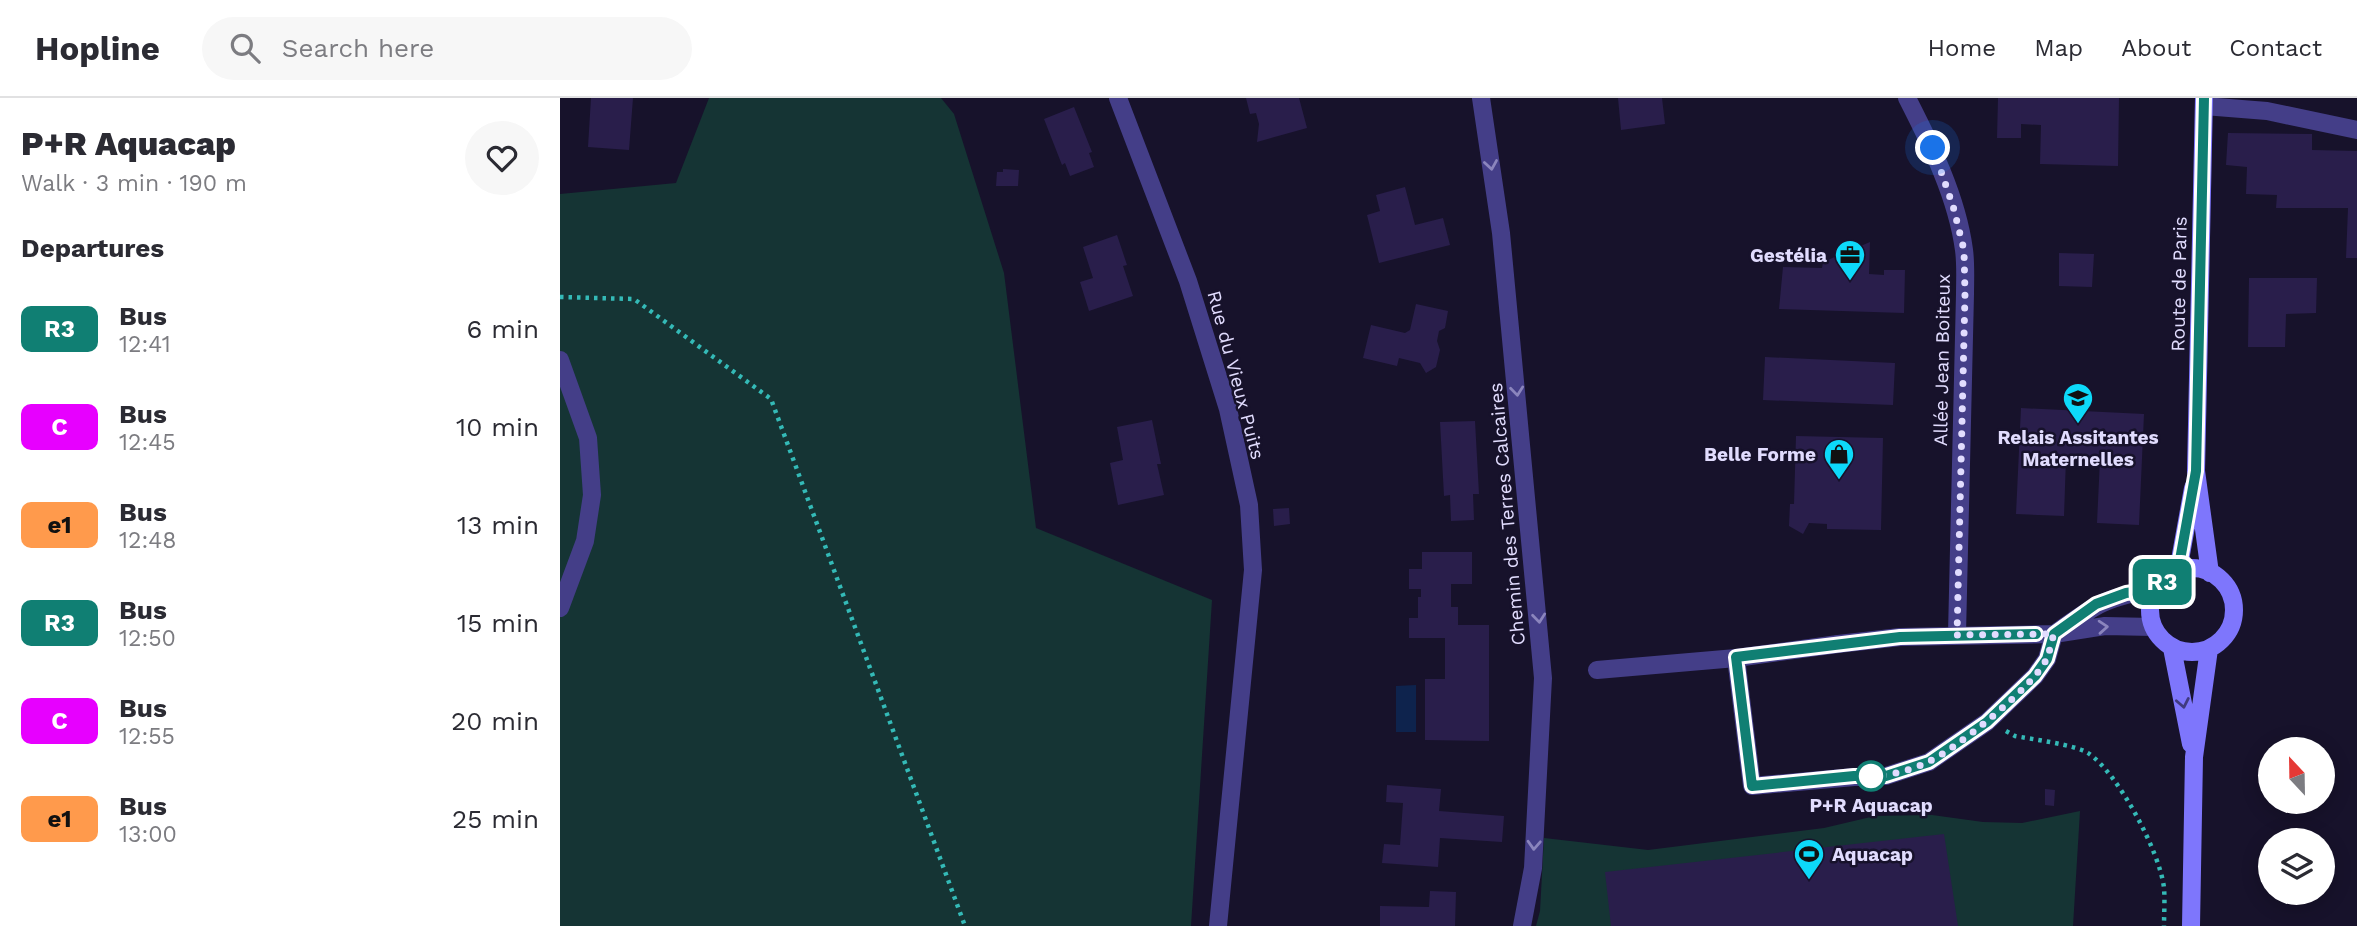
<!DOCTYPE html>
<html lang="en">
<head>
<meta charset="utf-8">
<style>
	:root { --surface:#fff; --page:#f7f7f7; --text:#2b2b33; --muted:#7c7c81; --line:#e1e1e2 }
	body { margin:0; font-family:"Work Sans",sans-serif; background:var(--page); color:var(--text); height:100vh; display:flex; flex-direction:column; font-size:26px; white-space:nowrap }
	* { box-sizing:border-box; margin:0 }
	p { font-size:23px; color:var(--muted) }
	.icon { flex:none; width:38px; height:38px; fill:none; stroke:currentColor; stroke-width:2; stroke-linecap:round; stroke-linejoin:round }
	.map { position:relative; flex:1; overflow:hidden }
	.drawer { display:flex; flex-direction:column; background:var(--surface); width:560px }
	.drawer>* { flex:none }
	.badge { padding:0 14px; border-radius:10px; font-size:24px; line-height:46px }
	.needle { width:46px; rotate:338deg }
	.buttons { position:absolute; left:1698px; top:639px; display:grid; gap:14px }
	.buttons a { display:grid; place-items:center; width:77px; height:77px; border-radius:50%; background:var(--surface); box-shadow:0 4px 18px #0003; font-size:35px }
	.you { position:absolute; width:35px; height:35px; margin:-18px; border:5px solid #fff; border-radius:50%; background:#1a73e8; box-shadow:0 0 0 10px #1a73e833 }
	.map>.badge { position:absolute; translate:-50% -50%; box-shadow:0 0 0 4px #fff }
	h2 { padding:0 21px; font-size:26px; line-height:63px }
	.round { display:grid; place-items:center; flex:none; width:74px; height:74px; border-radius:37px; background:var(--page) }
	.summary { display:flex; align-items:center; justify-content:space-between; height:119px; padding:0 21px }
	h1 { font-size:33px; font-weight:800; line-height:52px }
	ul { padding:0; list-style:none }
	li { display:flex; align-items:center; gap:21px; height:98px; padding:0 21px }
	li div { flex:1 }
	li b { display:block; font-size:26px }
	li em { font-style:normal }
	li .badge { min-width:77px; font-weight:700; text-align:center }
	header { display:flex; align-items:center; gap:42px; box-sizing:border-box; height:98px; padding:0 35px; background:var(--surface); border-bottom:2px solid var(--line) }
	header strong { font-size:33px }
	nav { display:flex; gap:38px; margin-inline-start:auto; font-size:24px }
	.search { width:490px; height:63px; background:var(--page); display:flex; align-items:center; gap:18px; box-sizing:border-box; padding:0 24px; border-radius:38px; color:var(--muted); font-size:26px }
	main { display:flex; flex:1; min-height:0 }
	.map>svg:first-child { display:block }
	.green { fill:#153434 }
	.water { fill:#0e234d }
	.building { fill:#291e4b }
	.lines { fill:none; stroke-linecap:round; stroke-linejoin:round }
	.path { stroke:#34bab7; stroke-width:4.5; stroke-dasharray:3.5 5; stroke-linecap:butt }
	.service { stroke:#443e88; stroke-width:18 }
	.minor { stroke:#443e88; stroke-width:18 }
	.secondary { stroke:#7e76fc; stroke-width:18 }
	.oneway { stroke:#8b85bd }
	.oneway2 { stroke:#403a7f }
	.line-casing { stroke:#fff; stroke-width:16 }
	.line { stroke:#107f73; stroke-width:10 }
	.walk { stroke:#e1dcfe; stroke-width:7; stroke-dasharray:0 12.6 }
	.stop-dot { fill:#fff; stroke:#107f73; stroke-width:3.5 }
	.labels { text-anchor:middle; dominant-baseline:central; stroke-width:5; stroke-linejoin:round; paint-order:stroke }
	.poi-label { font-size:19px; font-weight:bold; fill:#e1dcfe; stroke:#17122b; text-anchor:end }
	.street-label { font-size:19px; fill:#e1dcfe; stroke:#17122b }
	.stop-label { font-size:19px; font-weight:bold; fill:#e1dcfe; stroke:#17122b }
</style>
</head>
<body>
<header>
<strong>Hopline</strong>
<div class="search"><svg class="icon" aria-label="search" viewBox="0 0 24 24"><circle cx="10" cy="10" r="6"/><path d="M15 15l6 6"/></svg>Search here</div>
<nav><a>Home</a><a>Map</a><a>About</a><a>Contact</a></nav>
</header>
<main>
<section class="drawer">
<div class="summary"><div><h1>P+R Aquacap</h1><p>Walk · 3 min · 190 m</p></div><a class="round"><svg class="icon" aria-label="heart" viewBox="0 0 24 24"><path d="M12 20l-8-8c-3-5 5-10 8-4 3-6 11-1 8 4z"/></svg></a></div>
<h2>Departures</h2>
<ul>
<li><span class="badge" style="background:#107f73;color:#fff">R3</span><div><b>Bus</b><p>12:41</p></div><em>6 min</em></li>
<li><span class="badge" style="background:#e700ff;color:#fff">C</span><div><b>Bus</b><p>12:45</p></div><em>10 min</em></li>
<li><span class="badge" style="background:#ff9a4c;color:#111">e1</span><div><b>Bus</b><p>12:48</p></div><em>13 min</em></li>
<li><span class="badge" style="background:#107f73;color:#fff">R3</span><div><b>Bus</b><p>12:50</p></div><em>15 min</em></li>
<li><span class="badge" style="background:#e700ff;color:#fff">C</span><div><b>Bus</b><p>12:55</p></div><em>20 min</em></li>
<li><span class="badge" style="background:#ff9a4c;color:#111">e1</span><div><b>Bus</b><p>13:00</p></div><em>25 min</em></li>
</ul>
</section>
<div class="map">
<svg width="1797" height="828" viewBox="0 0 1797 828">
	<rect width="100%" height="100%" fill="#17122b"/>
	<!-- green -->
	<path class="green" d="M149,0H381L394,16L444,175L476,430L652,502L631,828H0V96L116,85Z
		M1520,713L1513,828H976L980,813L984,740L1088,752L1264,730L1315,718L1372,717L1423,724L1462,725Z"/>
	<!-- water -->
	<path class="water" d="M856,587V634H836V588Z"/>
	<!-- building -->
	<path class="building" d="M31,0H73L69,52L28,49Z
		M686,0H739L747,30L697,44L699,26L696,15L690,16Z
		M1058,0H1102L1105,26L1061,32Z
		M1438,0H1559L1558,68L1480,66L1481,27L1461,26V40H1437Z
		M514,9L532,54L529,55L534,69L510,78L505,65L502,67L484,21Z
		M1668,35L1752,36V52L1797,53V160H1786L1788,110H1716L1717,97L1686,96L1687,69L1666,67Z
		M443,71L459,72L458,88H436L437,74H443Z
		M845,89L855,127L883,120L890,147L819,165L807,117L820,113L816,97Z
		M557,137L567,167L563,168L573,198L529,213L520,184L533,180L523,149Z
		M1310,144L1309,176L1324,177V172H1345L1344,215L1219,211L1223,169L1262,170L1263,164Z
		M1499,155L1534,156L1532,189L1499,188Z
		M1689,180H1757L1756,215L1726,216L1725,249H1688Z
		M856,206L888,213L885,230L879,233L877,243L880,252L876,269L866,275L860,265L839,260L837,268L803,260L811,227L845,235L850,232Z
		M1205,259L1335,265L1333,307L1203,302Z
		M1461,310L1584,316L1579,427L1537,425L1540,361L1506,360L1504,418L1456,416Z
		M592,322L601,366H597L604,397L558,407L550,365L563,362L557,329Z
		M915,323L919,396H913L914,422L891,423L890,397L884,398L880,324Z
		M1236,338L1323,340L1321,432L1267,431V426L1249,425L1243,436L1229,428L1230,406H1234Z
		M729,410L730,426L714,428L713,411Z
		M862,454H912V486H891V509H898V527H929V643L865,642V581H885V540H849V520H858V499H861V491H849V471H862Z
		M827,687L881,691L879,713L944,718L942,744L880,740L878,769L822,765L824,746L840,747L843,705L826,704Z
		M1485,691L1495,692L1494,708L1485,707Z
		M1384,736L1398,828H1051L1045,774Z
		M870,793L896,794L895,828H820V808L869,809Z"/>
	<g class="lines">
		<!-- path -->
		<path class="path" d="M0,199L74,201L211,301L405,828
			M1446,633L1455,638C1471,641 1516,647 1528,655C1558,675 1600,754 1604,790C1605,802 1604,816 1604,828"/>
		<!-- service -->
		<path class="service" d="M1278,546L1176,560L1192,688L1294,679L1326,678L1369,664L1427,624L1475,578L1487,561L1494,536
			M1037,572L1176,560"/>
		<!-- minor -->
		<path class="minor" d="M558,0L628,183L668,311L689,407L693,472L658,828
			M921,0L941,135L983,580L973,770L962,828
			M1347,0C1371,47 1397,99 1404,152C1406,167 1405,182 1405,196L1397,536
			M1644,8L1707,13L1797,32
			M0,262L28,340L32,397L25,443L0,510
			M1497,534C1535,507 1548,498 1596,491
			M1278,546L1340,539L1494,536L1545,528L1593,529"/>
		<!-- secondary -->
		<path class="secondary" d="M1644,0L1636,373L1650,475
			M1590 512a42 42 0 1 1 84 0a42 42 0 1 1-84 0Z
			M1618,473L1633,390
			M1612,550L1631,646
			M1631,828L1634,659L1649,551"/>
	</g>
	<!-- one-way arrows -->
	<defs><path id="oneway-chevron" d="M-2-3.5L2.5 0L-2 3.5" fill="none" stroke-width="1.6" stroke-linecap="round" stroke-linejoin="round" transform="scale(1.75)"/></defs>
	<g class="oneway">
		<use href="#oneway-chevron" transform="translate(931 67) rotate(81)"/>
		<use href="#oneway-chevron" transform="translate(957 293) rotate(84)"/>
		<use href="#oneway-chevron" transform="translate(979 520) rotate(84)"/>
		<use href="#oneway-chevron" transform="translate(1543 529) rotate(-4)"/>
		<use href="#oneway-chevron" transform="translate(974 747) rotate(93)"/>
	</g>
	<use class="oneway2" href="#oneway-chevron" transform="translate(1623 605) rotate(79)"/>
	<g class="lines">
		<!-- line casing -->
		<g class="line-casing">
			<path id="line" d="M1476,536L1340,539L1176,559L1192,688L1294,678H1326L1369,664L1427,624L1475,578L1487,561L1494,536L1536,506L1566,495L1595,491L1605,480L1618,473L1636,373L1644,0"/>
		</g>
		<!-- line -->
		<use href="#line" class="line"/>
		<!-- walk -->
		<path class="walk" d="M1311,678C1330,678 1351,672 1368,664C1396,651 1473,589 1486,562C1490,554 1491,544 1494,536L1397,537L1405,196L1404,152L1393,108L1373,50"/>
	</g>
	<!-- icons -->
	<defs>
		<g id="office-pin" transform="scale(1.575)"><path d="M0 17L-7.5 6A9.5 9.5 0 1 1 7.5 6Z" fill="#0dd9f9" stroke="#17122b"/><path d="M-6-3h4V-5.5h4V-3h4V5H-6ZM-1-4.5V-3h2v-1.5ZM-6 0V1H6V0Z" fill="#111"/></g>
		<g id="school-pin" transform="scale(1.575)"><path d="M0 17L-7.5 6A9.5 9.5 0 1 1 7.5 6Z" fill="#0dd9f9" stroke="#17122b"/><path d="M0-5L7-2L0 1L-7-2ZM-4 1L0 2.5L4 1V4Q0 6-4 4Z" fill="#111"/></g>
		<g id="shop-pin" transform="scale(1.575)"><path d="M0 17L-7.5 6A9.5 9.5 0 1 1 7.5 6Z" fill="#0dd9f9" stroke="#17122b"/><path d="M-5-2.5h2.3a2.7 3.5 0 0 1 5.4 0H5L5.5 6h-11ZM-1.5-2.5h3a1.5 2.3 0 0 0-3 0Z" fill="#111"/></g>
		<g id="stadium-pin" transform="scale(1.575)"><path d="M0 17L-7.5 6A9.5 9.5 0 1 1 7.5 6Z" fill="#0dd9f9" stroke="#17122b"/><path d="M0-5a6.5 5 0 1 0 0 10a6.5 5 0 1 0 0-10ZM-3.5-1.8h7v3.6h-7Z" fill="#111"/></g>
	</defs>
	<g fill-rule="evenodd">
		<use href="#office-pin" x="1290" y="157"/>
		<use href="#school-pin" x="1518" y="300"/>
		<use href="#shop-pin" x="1279" y="356"/>
		<use href="#stadium-pin" x="1249" y="756"/>
	</g>
	<!-- markers -->
	<circle class="stop-dot" cx="1311" cy="678" r="14"/>
	<g class="labels">
		<!-- poi labels -->
		<g class="poi-label">
			<text x="1267" y="157">Gestélia</text>
			<text x="1518" y="339" text-anchor="middle">Relais Assitantes<tspan x="1518" dy="22">Maternelles</tspan></text>
			<text x="1256" y="356">Belle Forme</text>
			<text x="1272" y="756" text-anchor="start">Aquacap</text>
		</g>
		<!-- street labels -->
		<g class="street-label">
			<text transform="translate(1619 186) rotate(-89)">Route de Paris</text>
			<text transform="translate(1382 262) rotate(-89)">Allée Jean Boiteux</text>
			<text transform="translate(676 277) rotate(75)">Rue du Vieux Puits</text>
			<text transform="translate(947 416) rotate(-95)">Chemin des Terres Calcaires</text>
		</g>
		<!-- stop labels -->
		<g class="stop-label">
			<text x="1311" y="707">P+R Aquacap</text>
		</g>
	</g>
</svg>
<div class="buttons">
<a><svg class="needle" viewBox="-14 -14 28 28"><path d="M0-13l5 13h-10z" fill="#e53935"/><path d="M0 13l5-13h-10z" fill="#7c7c81"/></svg></a>
<a><svg class="icon" aria-label="layers" viewBox="0 0 24 24"><path d="M12 4l9 5-9 5-9-5zM3 14l9 5 9-5"/></svg></a>
</div>
<div class="you" style="left:1373px;top:50px"></div>
<b class="badge" style="left:1602px;top:484px;background:#107f73;color:#fff">R3</b>
</div>
</main>
</body>
</html>
